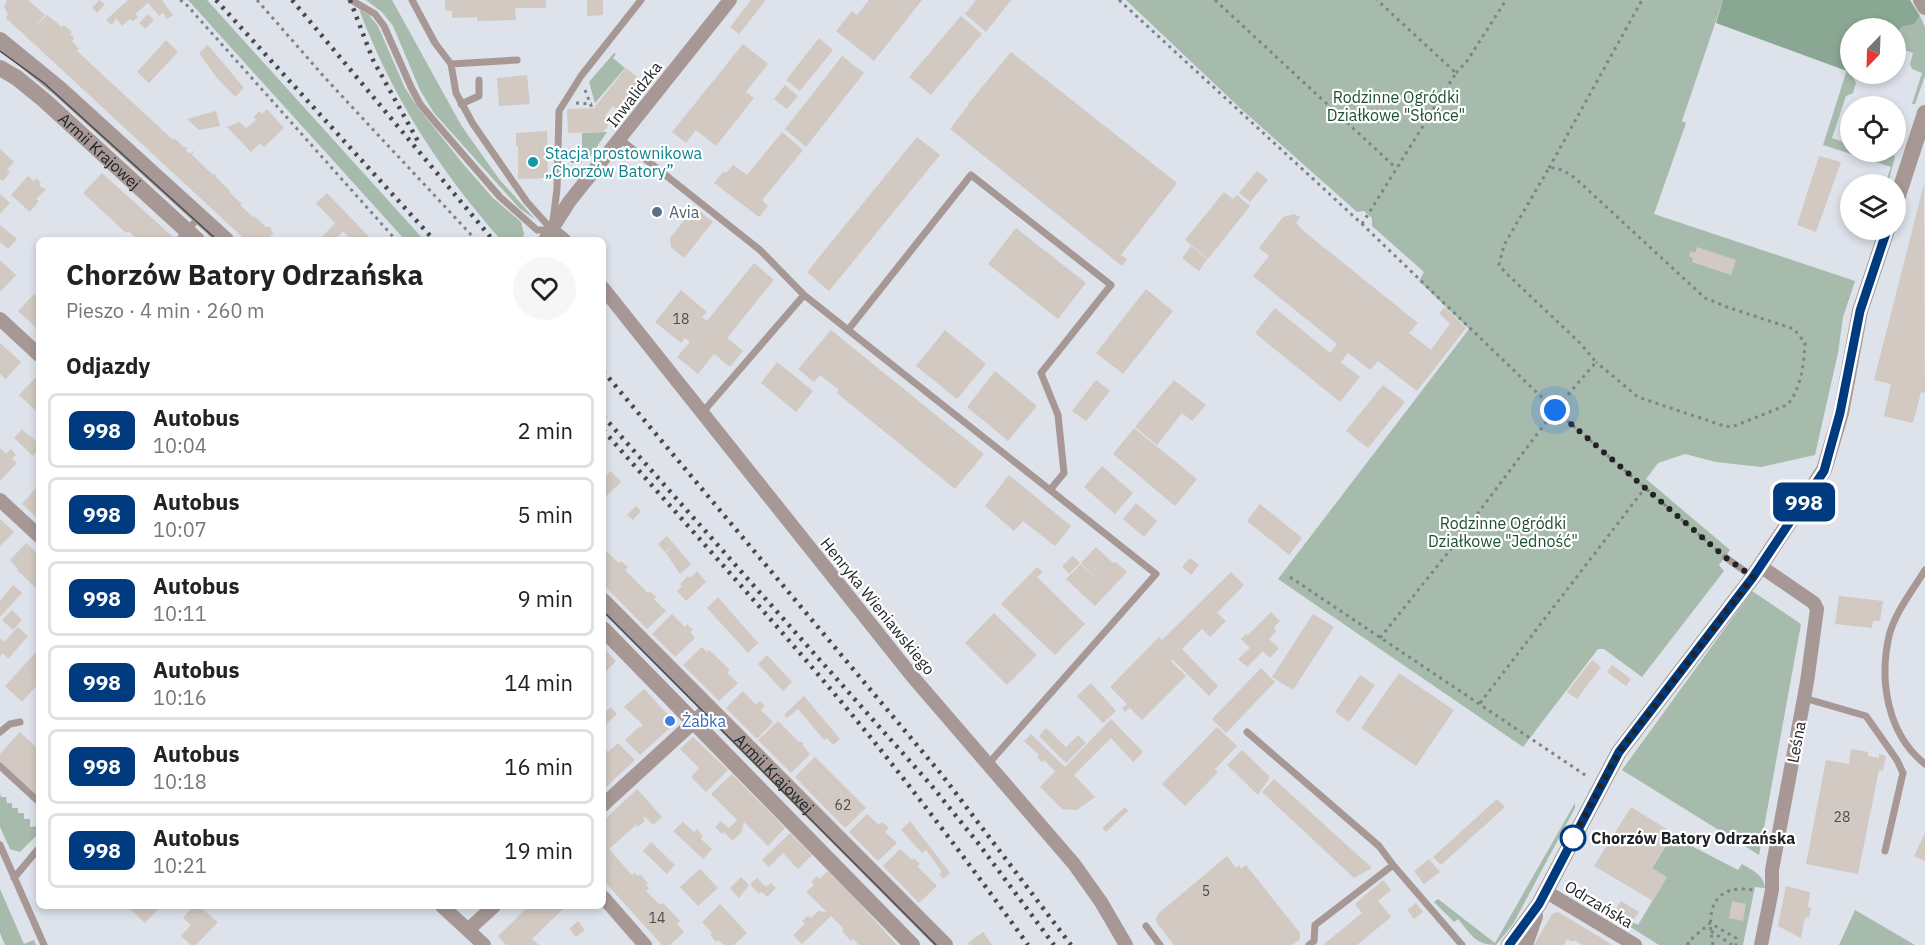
<!DOCTYPE html>
<html lang="pl">
<head>
<meta charset="utf-8">
<style>
	:root { --surface:#fff; --page:#f6f6f6; --text:#222; --muted:#767676; --line:#e0e0e0 }
	body { margin:0; font-family:"IBM Plex Sans",sans-serif; background:var(--page); color:var(--text); height:100vh; display:flex; flex-direction:column; font-size:22px; white-space:nowrap }
	* { box-sizing:border-box; margin:0 }
	p { font-size:20px; color:var(--muted) }
	.icon { flex:none; width:33px; height:33px; fill:none; stroke:currentColor; stroke-width:2; stroke-linecap:round; stroke-linejoin:round }
	.map { position:relative; flex:1; overflow:hidden }
	.sheet { position:absolute; left:36px; top:237px; width:570px; height:672px; display:flex; flex-direction:column; background:var(--surface); border-radius:9px; box-shadow:0 3px 9px #0003 }
	.sheet>* { flex:none }
	.badge { padding:0 12px; border-radius:9px; font-size:21px; line-height:39px }
	.needle { width:39px; rotate:203deg }
	.fabs { position:absolute; left:1840px; top:18px; display:grid; gap:12px }
	.fabs a { display:grid; place-items:center; width:66px; height:66px; border-radius:50%; background:var(--surface); box-shadow:0 3px 9px #0003; font-size:30px }
	.you { position:absolute; width:30px; height:30px; margin:-15px; border:4px solid #fff; border-radius:50%; background:#1a73e8; box-shadow:0 0 0 9px #1a73e833 }
	.map>.badge { position:absolute; translate:-50% -50%; box-shadow:0 0 0 3px #fff }
	h2 { padding:0 30px; font-size:22px; line-height:54px }
	.round { display:grid; place-items:center; flex:none; width:63px; height:63px; border-radius:32px; background:var(--page) }
	.overview { display:flex; align-items:center; justify-content:space-between; height:102px; padding:0 30px }
	h1 { font-size:28px; font-weight:700; line-height:45px }
	ul { padding:0; list-style:none }
	li { display:flex; align-items:center; gap:18px; height:75px; margin:0 12px 9px; padding:0 18px; border:3px solid var(--line); border-radius:9px }
	li div { flex:1 }
	li b { display:block; font-size:22px }
	li em { font-style:normal }
	li .badge { min-width:66px; font-weight:700; text-align:center }
	.map>svg:first-child { display:block }
	.green { fill:#a7bbad }
	.forest { fill:#89a793 }
	.building { fill:#d2c9c2 }
	.lines { fill:none; stroke-linecap:round; stroke-linejoin:round }
	.path { stroke:#808389; stroke-width:3; stroke-dasharray:3 4.5; stroke-linecap:butt }
	.service { stroke:#a79895; stroke-width:7 }
	.minor { stroke:#a79895; stroke-width:14 }
	.tertiary { stroke:#a79895; stroke-width:16 }
	.tram { stroke:#474a4e; stroke-width:1.5 }
	.rail { stroke:#474a4e; stroke-width:4.5; stroke-dasharray:3 6; stroke-linecap:butt }
	.line-casing { stroke:#fff; stroke-width:14 }
	.line { stroke:#003b80; stroke-width:9 }
	.walk { stroke:#212326; stroke-width:6; stroke-dasharray:0 10.8 }
	.culture-dot { fill:#0f9aa8; stroke:#fff; stroke-width:2 }
	.service-dot { fill:#5c6f8a; stroke:#fff; stroke-width:2 }
	.shop-dot { fill:#3f7fe0; stroke:#fff; stroke-width:2 }
	.stop-dot { fill:#fff; stroke:#003b80; stroke-width:3 }
	.labels { text-anchor:middle; dominant-baseline:central; stroke-width:4.5; stroke-linejoin:round; paint-order:stroke }
	.number-label { font-size:14px; fill:#4d4c4d }
	.street-label { font-size:16px; fill:#212326; stroke:#fff }
	.park-label { font-size:16px; fill:#1c4f33; stroke:#fff }
	.culture-label { font-size:16px; fill:#0d838f; stroke:#fff; text-anchor:start }
	.service-label { font-size:16px; fill:#4e5e75; stroke:#fff; text-anchor:start }
	.shop-label { font-size:16px; fill:#366cbe; stroke:#fff; text-anchor:start }
	.stop-label { font-size:16px; font-weight:bold; fill:#212326; stroke:#fff; text-anchor:start }
</style>
</head>
<body>
<div class="map">
<svg width="1925" height="945" viewBox="0 0 1925 945">
	<rect width="100%" height="100%" fill="#dde2eb"/>
	<!-- green -->
	<path class="green" d="M188,0H207L424,240H405Z
		M366,0H392L461,125L499,179L535,219L520,209L434,113L420,90L393,26L382,12Z
		M1126,0H1723L1682,121L1686,123L1654,214L1855,281L1843,317L1838,353L1815,455L1761,467L1716,462L1685,454L1658,463L1646,479L1730,550L1719,565L1724,571L1642,677L1604,649H1598L1523,747L1278,579L1469,329L1419,281L1424,272L1372,226V218L1364,211L1357,212L1240,108Z
		M359,9L369,15L378,26L405,88L416,105L464,165L493,198L521,222L524,234L522,240H501C440,171 391,95 359,9Z
		M1920,16L1925,27V76L1915,104H1912L1922,73L1912,69L1910,64L1913,53L1896,47V38L1901,27L1914,24Z
		M614,53L616,54L613,58L625,68L595,103L589,82Z
		M1851,57V74H1854L1853,77L1856,83L1853,93L1846,96L1832,138L1851,145V152H1869L1886,157L1888,153L1895,156L1888,184H1885L1891,167L1823,145Z
		M607,132L590,157H582V133Z
		M1752,591L1801,624L1759,855L1622,770Z
		M0,793L1,797H6L7,803H12V808H18V813H24V819H30V827L38,826L39,817V833L20,852L10,849L0,827Z
		M1575,803V808L1513,924L1496,945C1475,945 1471,934 1458,919L1454,922L1434,902L1438,899L1495,943Z
		M1670,839L1680,840L1738,870L1742,864C1752,870 1764,875 1765,888L1755,887L1743,945H1659L1627,925L1630,921L1638,925L1666,878L1652,868Z
		M0,889L24,944L34,940L36,945H5L0,933Z
		M1855,910L1915,945H1839Z"/>
	<!-- forest -->
	<path class="forest" d="M1723,0H1910L1920,16L1914,24L1901,27L1896,38V28H1851V57L1847,71L1716,23Z"/>
	<!-- building -->
	<path class="building" d="M7,0H28L45,15L34,28L47,15L62,27L64,25L72,32L70,34L74,38L72,41L79,49L77,51L173,140L174,138L184,147L188,148L186,150L190,154L194,150L192,155L212,174L216,175L215,176L231,192L230,193L242,204L240,205L253,217L254,216L266,227H270L273,233L267,240H246L238,233L6,18L8,14L4,7Z
		M99,0L105,4L97,13L92,8Z
		M128,0H162L173,15L167,19L163,13L159,16L148,3L135,14L138,17L133,21L130,19L122,26L116,18L112,25L106,20Z
		M445,0H546V8H515L516,20L477,21V17L452,18V11L445,10Z
		M587,0H603V15L587,16Z
		M751,0H766L739,34L730,27Z
		M869,0H922L874,61L836,31L852,11L857,15Z
		M976,0H1011L986,32L965,14Z
		M148,14L154,20L145,29L139,23Z
		M961,16L982,34L931,95L909,77Z
		M819,38L833,50L800,91L786,80Z
		M166,40L178,52L149,83L137,72Z
		M743,44L768,64L746,92L754,98L716,146L696,130L686,143L672,132Z
		M208,45L244,88L235,97L216,77L199,53Z
		M1011,52L1177,183L1121,255L1127,259L1122,266L950,129L969,104H968Z
		M842,56L864,73L806,147L785,129Z
		M626,68L644,82L620,112L613,106L605,116L609,121L607,128L602,132L568,133L567,109L594,108Z
		M527,75L530,104L499,106L497,78Z
		M785,85L798,96L787,109L774,99Z
		M267,109L284,128L264,147L260,143L251,152L227,127L239,122L246,128L256,120L254,117L259,111L262,114Z
		M216,111L220,126L199,130L187,119Z
		M547,131L548,178L518,179V146H516V133Z
		M782,132L803,150L762,200L768,206L759,217L714,183L724,171L726,173L733,165L747,175Z
		M917,137L940,155L829,291L807,272Z
		M568,148H581V159H568Z
		M0,149L14,162L7,170L10,172L3,181L0,179Z
		M1819,156L1841,162L1816,232L1797,225Z
		M1257,171L1268,180L1250,202L1239,193Z
		M102,173L174,238L172,240H133L136,238L129,231L126,233L83,193Z
		M28,176L34,181L36,178L41,183L39,186L46,189L36,199L39,201L30,212L11,195Z
		M1924,184L1925,393L1921,392L1913,423L1884,416L1891,384L1874,380Z
		M1224,192L1233,199L1237,195L1250,206L1208,259L1185,240Z
		M327,193L372,240H351L343,231L335,240H319L335,223L316,203Z
		M0,194L10,203L0,214Z
		M695,207L713,222L684,258L671,247L670,238Z
		M1294,214L1300,217L1296,223L1306,233L1418,323L1409,333L1431,350L1450,324L1439,313L1445,307L1466,328L1417,391L1378,361L1370,370L1348,353L1341,362L1360,377L1340,402L1255,333L1275,308L1330,353L1337,344L1253,276L1269,256L1259,248L1283,217Z
		M0,225L17,239L8,249L0,242Z
		M1016,228L1086,283L1058,319L988,264Z
		M1191,246L1207,259L1199,271L1182,258Z
		M1697,247L1736,260L1731,275L1692,262L1693,258L1689,256L1691,251L1695,253Z
		M0,260L16,275L0,292Z
		M754,263L774,280L727,338L743,351L730,367L714,354L698,374L677,357L690,342L685,338L681,343L655,322L681,290L707,312L702,317L707,321Z
		M1146,289L1173,311L1123,374L1096,353Z
		M34,294L39,298V330L18,311Z
		M831,330L984,454L955,489L837,393L839,390L820,375L814,382L798,369Z
		M945,330L986,364L957,399L916,366Z
		M0,343L21,362L6,379L0,374Z
		M777,362L813,391L796,412L761,383Z
		M995,371L1037,406L1008,441L967,407Z
		M36,377L39,380V414L19,395Z
		M1096,380L1110,391L1086,421L1072,411Z
		M1174,380L1206,405L1192,421L1182,413L1157,445L1135,427Z
		M1383,385L1405,402L1368,448L1346,431Z
		M1134,428L1197,479L1175,506L1113,454Z
		M22,429L39,444V449L33,456L14,438Z
		M0,448L6,454L11,449L16,455L12,459L17,463L0,481Z
		M1102,466L1133,493L1115,514L1084,487Z
		M611,471L621,482L603,499V479Z
		M1009,475L1071,526L1055,546L1023,521L1014,531L985,506Z
		M39,485V520L22,504Z
		M1136,503L1157,521L1144,537L1123,519Z
		M1260,504L1302,538L1289,555L1247,521Z
		M636,506L641,511L633,520L627,515Z
		M0,519L14,532L0,546Z
		M667,536L691,564L680,574L666,553L672,547L665,552L658,544Z
		M26,543L39,555V591L17,570L18,569L10,560Z
		M1096,547L1113,563L1116,562L1127,572L1095,606L1066,579L1081,564L1106,588L1081,563Z
		M607,552L619,563L621,561L628,567L625,570L648,593L650,591L656,597L654,599L666,611L647,629L603,584V556Z
		M1073,556L1080,563L1069,574L1062,566Z
		M1190,558L1199,565L1191,575L1182,567Z
		M1037,567L1043,572L1037,577L1085,624L1055,655L1001,604Z
		M697,571L706,582L686,601L677,591L682,586L680,584L688,576L690,578Z
		M1231,572L1244,585L1217,613L1226,621L1210,637L1202,629L1182,649L1218,686L1209,696L1172,659L1171,661L1186,676L1142,720L1130,708L1125,712L1122,708L1127,704L1110,687L1159,637L1162,640Z
		M13,585L22,593L0,617V601Z
		M1839,596L1883,601L1880,621H1873L1872,628L1835,624Z
		M718,597L758,643L748,653L707,608Z
		M12,610L22,620L13,630L2,620Z
		M1271,612L1280,621L1274,627L1276,632L1269,639L1279,648L1270,658L1263,651L1247,667L1238,659L1250,648L1241,639L1246,634L1248,635Z
		M994,613L1037,655L1007,685L965,643Z
		M672,614L685,627L687,624L693,630L690,632L695,638L675,657L652,634Z
		M1313,614L1334,627L1293,690L1272,677Z
		M18,627L28,636L8,659L3,653L0,656V638L4,642Z
		M702,647L707,652L709,650L730,670L727,673L738,683L719,701L683,665Z
		M603,648L616,661L603,674Z
		M37,651L39,653V683L22,702L5,686Z
		M767,655L792,682L783,691L758,664Z
		M1592,660L1601,667L1577,699L1567,692Z
		M1612,665L1631,679L1626,686L1607,672Z
		M1261,668L1275,682L1226,733L1212,719Z
		M1399,673L1454,710L1416,766L1361,728Z
		M1360,675L1375,685L1349,722L1335,712Z
		M1091,683L1116,711L1103,723L1077,696Z
		M644,689L672,719L673,725L640,755L625,740L639,727H642V724L624,707Z
		M743,691L756,705L760,701L765,706L761,710L773,722L757,739L726,708Z
		M804,696L840,739L833,745L827,738L824,740L798,709L787,718L784,715Z
		M611,707L617,714L603,727V714Z
		M1111,719L1143,752L1133,762L1111,738L1074,775L1095,797L1077,810L1062,809L1040,787L1055,771L1044,760L1042,762L1037,757L1039,755L1024,741L1031,734L1065,767Z
		M778,721L799,742H803V746L810,754L791,773L758,740Z
		M1217,727L1237,746L1215,769L1218,772L1185,806L1162,784Z
		M1046,728L1066,747L1078,735L1086,743L1066,763L1039,736Z
		M20,732L39,750V797L0,761V754Z
		M693,737L728,770L706,792L691,777L699,768L680,749Z
		M618,743L635,760L603,790V753L606,750L608,752Z
		M1851,749L1868,752V756L1879,758V754L1886,756L1883,771L1879,770L1858,874L1806,864L1826,760L1849,764Z
		M1242,750L1270,777L1258,795L1227,765Z
		M815,757L866,808L845,828L795,777Z
		M732,774L785,828L768,846L744,822L741,833L732,841L724,832L722,834L715,827L721,821L729,828L737,820L711,794Z
		M1274,779L1372,868L1354,878L1262,792Z
		M637,789L662,817L653,825L645,817L643,818L645,821L638,827L636,825L609,849L632,875L635,873L638,876L640,874L648,883L646,885L649,888L646,891L660,905L663,903L680,921L677,924L684,932L670,945H662L603,880V821Z
		M1497,799L1505,807L1441,865L1433,857Z
		M1125,807L1128,811L1106,832L1102,828Z
		M1631,807L1673,833L1652,868L1667,877L1653,901L1594,866Z
		M867,814L879,825L882,822L889,828L885,832L897,843L878,861L849,832Z
		M910,821L950,873L943,879L939,874L942,872L926,850L922,853L901,830Z
		M683,822L694,832L697,829L703,836L701,839L712,849L703,859L673,831Z
		M790,833L812,855L798,869L783,853L769,867L762,860Z
		M1925,833V861L1914,856Z
		M651,842L675,865L667,874L643,851Z
		M900,849L912,860L914,858L920,864L917,866L937,886L919,903L883,866Z
		M1227,856L1236,868L1239,865L1241,869L1246,865L1300,933V939L1292,945H1174L1157,923L1156,918L1159,913Z
		M1429,859L1440,872L1424,884L1414,871Z
		M700,869L718,888L698,906L680,887Z
		M828,871L852,895L897,945H859L853,939L851,941L842,931L844,929L831,916L802,944L793,935L805,924L802,921L808,916L811,918L818,911L827,912L806,892L814,885L811,882L817,876L819,879Z
		M741,877L749,885L739,898L730,888Z
		M757,878L766,887L771,883L776,888L767,897L762,892L759,894L750,884Z
		M1383,880L1391,890L1378,901L1391,917L1357,945H1323L1362,913L1355,904Z
		M1786,886L1810,892L1808,907L1811,908L1809,918L1805,917L1801,938L1778,926Z
		M1621,901L1639,912L1634,919L1632,918L1630,921L1615,911Z
		M1732,901L1746,904L1743,921L1729,918Z
		M1416,903L1423,912L1414,919L1407,910Z
		M720,904L747,933L734,945H724L718,940L716,942L710,935L712,933L702,922Z
		M133,906H154L158,909L145,923L130,909Z
		M193,906H199L218,922L196,945H191L181,936L191,925L183,918Z
		M529,906H566L532,939L539,945H506L498,936Z
		M1558,912L1598,936L1612,945H1583L1574,940L1573,942L1567,939L1564,945H1534L1552,914Z
		M578,921L585,930L576,937L569,929Z
		M983,932L992,945H970L968,943Z"/>
	<g class="lines">
		<!-- path -->
		<path class="path" d="M180,0L185,3L396,240
			M257,0L326,79L476,240
			M1119,0L1362,224L1555,410L1719,552
			M1215,0L1396,168
			M1456,73L1467,61L1506,0
			M585,90L592,108
			M576,103L592,104
			M571,161H586
			M1549,168L1642,0
			M1362,224L1456,73L1377,0
			M1290,577L1588,777
			M1380,638L1458,540L1555,410L1596,362L1580,343L1507,274L1499,265L1504,245L1549,168C1559,167 1566,172 1575,178L1705,298L1727,307L1794,329L1805,343C1804,363 1801,390 1787,405L1732,427L1724,426L1638,397L1596,362
			M1480,703L1645,488
			M1711,931L1732,945
			M1688,945V942L1710,923L1736,938V945
			M1713,945C1706,912 1712,883 1753,890"/>
		<!-- service -->
		<path class="service" d="M351,0L375,14L384,26L411,87L420,104L435,122L500,197L537,230H550
			M412,0L435,43L451,64
			M517,60L451,64L456,93L473,124L527,202L552,230
			M461,104L479,96V80
			M620,139L760,250L804,295
			M553,221L557,189L559,111L581,76L641,0
			M179,240L199,217
			M848,330L971,175L1111,285L1041,373L1058,415L1064,473L1050,490
			M702,413L804,295L1156,574L989,763
			M1725,557L1753,577
			M1925,570C1913,590 1895,612 1889,636C1879,680 1887,734 1925,764
			M1804,698L1866,716L1897,760L1903,773L1885,851
			M0,732L10,724L20,722
			M1247,732L1379,846L1393,865L1462,945
			M0,766L39,802
			M0,845L44,945
			M14,878L39,848
			M1146,926L1160,945
			M1309,945L1314,941L1315,925L1393,865"/>
		<!-- minor -->
		<path class="minor" d="M552,230L564,240
			M545,240L569,202L730,0
			M603,288L912,676L1074,864L1101,902L1126,945
			M0,319L39,355
			M0,500L39,536
			M1760,566L1814,603L1817,609L1807,682L1772,870V890L1761,945
			M603,805L709,708
			M1545,891L1635,945
			M603,897L645,945
			M442,906L484,945
			M468,930L494,906"/>
		<!-- tertiary -->
		<g class="tertiary">
			<path d="M1921,0L1925,7"/>
			<path d="M0,40L60,89L226,240"/>
			<path id="s1" d="M0,68L17,78L44,100L197,240"/>
			<path d="M1896,202L1925,113"/>
			<path id="s2" d="M603,601L945,945"/>
			<path d="M603,629L912,945"/>
			<path d="M1509,945L1539,904L1619,752L1753,577L1824,470L1841,413L1860,311L1887,230"/>
			<path d="M1525,945L1535,916"/>
		</g>
		<!-- tram -->
		<path class="tram" d="M0,51L44,83L217,240
			M603,611L936,945"/>
		<!-- rail -->
		<path class="rail" d="M216,0L434,240
			M292,0L493,240
			M350,0L373,60L419,143
			M603,371L942,775L1071,945
			M603,416L931,785L978,843L1054,945
			M603,430C696,536 792,640 880,749C931,813 980,878 1028,945"/>
	</g>
	<g class="lines">
		<!-- line casing -->
		<g class="line-casing">
			<path id="line" d="M1509,945L1539,904L1619,752L1753,577L1824,471L1840,413L1860,311L1887,230"/>
		</g>
		<!-- line -->
		<use href="#line" class="line"/>
		<!-- walk -->
		<path class="walk" d="M1555,410L1725,557L1753,577L1619,752L1573,838"/>
	</g>
	<!-- markers -->
	<circle class="culture-dot" cx="533" cy="162" r="6"/>
	<circle class="service-dot" cx="657" cy="212" r="6"/>
	<circle class="shop-dot" cx="670" cy="721" r="6"/>
	<circle class="stop-dot" cx="1573" cy="838" r="12"/>
	<g class="labels">
		<!-- number labels -->
		<g class="number-label">
			<text x="681" y="319">18</text>
			<text x="843" y="805">62</text>
			<text x="1842" y="817">28</text>
			<text x="1206" y="891">5</text>
			<text x="657" y="918">14</text>
		</g>
		<!-- street labels -->
		<g class="street-label">
			<text transform="translate(634 94) rotate(-52)">Inwalidzka</text>
			<text stroke="none"><textPath href="#s1" startOffset="130">Armii Krajowej</textPath></text>
			<text transform="translate(878 606) rotate(51)">Henryka Wieniawskiego</text>
			<text transform="translate(1796 742) rotate(-79)">Leśna</text>
			<text stroke="none"><textPath href="#s2" startOffset="243">Armii Krajowej</textPath></text>
			<text transform="translate(1599 904) rotate(31)">Odrzańska</text>
		</g>
		<!-- park labels -->
		<g class="park-label">
			<text x="1396" y="97">Rodzinne Ogródki<tspan x="1396" dy="18">Działkowe "Słońce"</tspan></text>
			<text x="1503" y="523">Rodzinne Ogródki<tspan x="1503" dy="18">Działkowe "Jedność"</tspan></text>
		</g>
		<!-- culture labels -->
		<g class="culture-label">
			<text x="545" y="153">Stacja prostownikowa<tspan x="545" dy="18">„Chorzów Batory”</tspan></text>
		</g>
		<!-- service labels -->
		<g class="service-label">
			<text x="669" y="212">Avia</text>
		</g>
		<!-- shop labels -->
		<g class="shop-label">
			<text x="682" y="721">Żabka</text>
		</g>
		<!-- stop labels -->
		<g class="stop-label">
			<text x="1591" y="838">Chorzów Batory Odrzańska</text>
		</g>
	</g>
</svg>
<div class="fabs">
<a><svg class="needle" viewBox="-14 -14 28 28"><path d="M0-13l5 13h-10z" fill="#e53935"/><path d="M0 13l5-13h-10z" fill="#767676"/></svg></a>
<a><svg class="icon" aria-label="locate" viewBox="0 0 24 24"><circle cx="12" cy="12" r="6"/><path d="M12 2v4M12 18v4M2 12h4M18 12h4"/></svg></a>
<a><svg class="icon" aria-label="layers" viewBox="0 0 24 24"><path d="M12 4l9 5-9 5-9-5zM3 14l9 5 9-5"/></svg></a>
</div>
<div class="you" style="left:1555px;top:410px"></div>
<b class="badge" style="left:1804px;top:502px;background:#003b80;color:#fff">998</b>
<section class="sheet">
<div class="overview"><div><h1>Chorzów Batory Odrzańska</h1><p>Pieszo · 4 min · 260 m</p></div><a class="round"><svg class="icon" aria-label="heart" viewBox="0 0 24 24"><path d="M12 20l-8-8c-3-5 5-10 8-4 3-6 11-1 8 4z"/></svg></a></div>
<h2>Odjazdy</h2>
<ul>
<li><span class="badge" style="background:#003b80;color:#fff">998</span><div><b>Autobus</b><p>10:04</p></div><em>2 min</em></li>
<li><span class="badge" style="background:#003b80;color:#fff">998</span><div><b>Autobus</b><p>10:07</p></div><em>5 min</em></li>
<li><span class="badge" style="background:#003b80;color:#fff">998</span><div><b>Autobus</b><p>10:11</p></div><em>9 min</em></li>
<li><span class="badge" style="background:#003b80;color:#fff">998</span><div><b>Autobus</b><p>10:16</p></div><em>14 min</em></li>
<li><span class="badge" style="background:#003b80;color:#fff">998</span><div><b>Autobus</b><p>10:18</p></div><em>16 min</em></li>
<li><span class="badge" style="background:#003b80;color:#fff">998</span><div><b>Autobus</b><p>10:21</p></div><em>19 min</em></li>
</ul>
</section>
</div>
</body>
</html>
